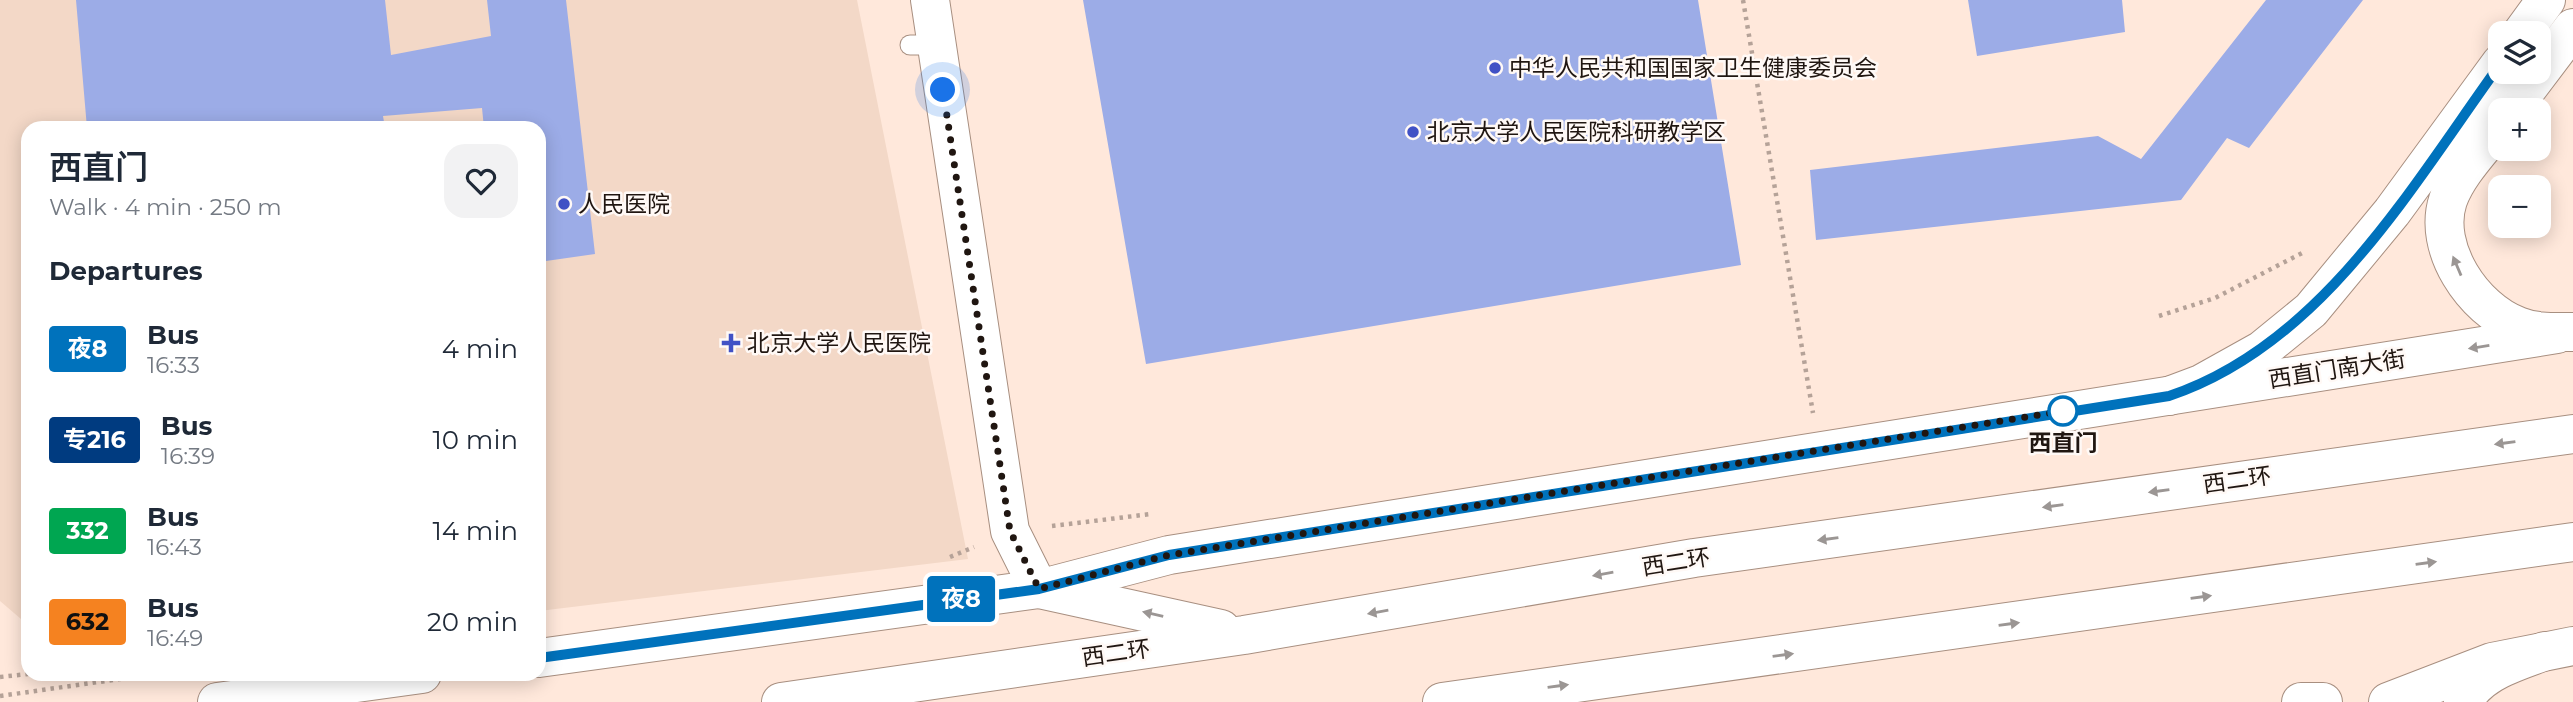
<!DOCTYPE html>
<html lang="en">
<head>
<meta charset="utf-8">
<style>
	:root { --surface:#fff; --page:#f2f2f3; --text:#1f2937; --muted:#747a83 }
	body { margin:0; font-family:Montserrat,"Noto Sans SC",sans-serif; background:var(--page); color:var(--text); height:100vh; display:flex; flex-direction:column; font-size:26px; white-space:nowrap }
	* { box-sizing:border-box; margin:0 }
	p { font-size:23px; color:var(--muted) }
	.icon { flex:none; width:38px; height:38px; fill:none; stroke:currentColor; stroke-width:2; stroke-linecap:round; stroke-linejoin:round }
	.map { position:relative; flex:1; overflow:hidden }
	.side { position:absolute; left:21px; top:121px; width:525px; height:560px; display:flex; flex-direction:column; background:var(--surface); border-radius:21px; box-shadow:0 4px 18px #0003 }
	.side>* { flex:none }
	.badge { padding:0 14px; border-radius:5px; font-size:24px; line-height:46px }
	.fabs { position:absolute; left:2488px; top:21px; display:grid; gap:14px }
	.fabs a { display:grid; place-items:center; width:63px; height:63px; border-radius:14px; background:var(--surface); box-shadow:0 4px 18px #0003; font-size:35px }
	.you { position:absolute; width:35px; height:35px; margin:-18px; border:5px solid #fff; border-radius:50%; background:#1a73e8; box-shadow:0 0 0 10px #1a73e833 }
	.map>.badge { position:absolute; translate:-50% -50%; box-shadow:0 0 0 4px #fff }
	h2 { padding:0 28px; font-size:26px; line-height:63px }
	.round { display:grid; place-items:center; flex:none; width:74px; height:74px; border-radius:21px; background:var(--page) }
	.headline { display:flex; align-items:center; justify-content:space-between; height:119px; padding:0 28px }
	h1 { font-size:33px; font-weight:600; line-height:52px }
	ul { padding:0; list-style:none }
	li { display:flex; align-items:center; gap:21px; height:91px; padding:0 28px }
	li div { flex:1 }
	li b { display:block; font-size:26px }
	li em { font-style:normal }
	li .badge { min-width:77px; font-weight:700; text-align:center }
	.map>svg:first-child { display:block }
	.built { fill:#f3d8c7 }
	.building { fill:#9cace7 }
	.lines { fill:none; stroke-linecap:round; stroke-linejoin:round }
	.service-casing { stroke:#a88f80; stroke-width:21 }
	.tertiary-casing { stroke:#a88f80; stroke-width:40 }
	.secondary-casing { stroke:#a88f80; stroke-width:40 }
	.trunk-casing { stroke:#a88f80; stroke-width:40 }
	.path { stroke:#b5a298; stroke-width:4.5; stroke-dasharray:3.5 5; stroke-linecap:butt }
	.service { stroke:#fff; stroke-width:19 }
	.tertiary { stroke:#fff; stroke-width:38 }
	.secondary { stroke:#fff; stroke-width:38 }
	.trunk { stroke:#fff; stroke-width:38 }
	.oneway { fill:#9b9694 }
	.line-casing { stroke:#fff; stroke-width:16 }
	.line { stroke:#0072bc; stroke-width:10 }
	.walk { stroke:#201611; stroke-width:7; stroke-dasharray:0 12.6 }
	.poi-dot { fill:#4151c5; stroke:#fff9f6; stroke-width:2.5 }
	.stop-dot { fill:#fff; stroke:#0072bc; stroke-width:3.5 }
	.labels { text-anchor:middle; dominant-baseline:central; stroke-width:5; stroke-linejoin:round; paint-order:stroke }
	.poi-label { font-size:23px; fill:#201611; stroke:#fff9f6; text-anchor:start }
	.street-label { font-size:23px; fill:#201611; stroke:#fff9f6 }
	.stop-label { font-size:23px; font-weight:bold; fill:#201611; stroke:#fff9f6 }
</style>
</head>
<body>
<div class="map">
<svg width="2573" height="702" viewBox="0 0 2573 702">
	<rect width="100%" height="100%" fill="#ffe8db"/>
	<!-- built -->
	<path class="built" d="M0,0H857L968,559L539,611V128H28V625L0,601Z"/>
	<!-- building -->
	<path class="building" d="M76,0H385L391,55L491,36L487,0H566L595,254L539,262V128H484L482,108L383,116L385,128H87Z
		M1083,0H1698L1741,265L1146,364Z
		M1968,0H2122L2125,32L1977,56Z
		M2266,0H2363L2249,148L2227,138L2181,200L1816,240L1810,170L2098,136L2141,159Z"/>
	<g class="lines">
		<!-- service casing -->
		<g class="service-casing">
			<path id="service" d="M910,45H936"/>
		</g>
		<!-- tertiary casing -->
		<g class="tertiary-casing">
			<path id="tertiary" d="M930,0L1010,531L1039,589
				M539,658L1039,589L1169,555L2557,334
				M217,702L422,674
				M2388,702L2492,662L2573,646"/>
		</g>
		<!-- secondary casing -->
		<g class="secondary-casing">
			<path id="secondary" d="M2522,33L2546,0
				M2511,110L2573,28
				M2501,124C2484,147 2458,172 2448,200C2432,248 2473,309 2518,326C2535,333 2553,332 2571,332
				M2169,396L2201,384L2262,350L2311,310L2392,212L2501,63
				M2463,702C2480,671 2515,663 2545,651"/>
		</g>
		<!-- trunk casing -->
		<g class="trunk-casing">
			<path id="trunk" d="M1039,589L1221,629
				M781,702L1244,635L1694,558L2573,434
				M1442,702L2573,542
				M2301,702H2323"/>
		</g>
		<!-- path -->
		<path class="path" d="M1743,0L1813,413
			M2159,316L2215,298L2304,252
			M1052,526L1151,514
			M950,557L974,547
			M0,677L28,674
			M0,696L155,674"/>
		<!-- service -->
		<use href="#service" class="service"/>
		<!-- tertiary -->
		<use href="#tertiary" class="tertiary"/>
		<!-- secondary -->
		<use href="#secondary" class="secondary"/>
		<!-- trunk -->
		<use href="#trunk" class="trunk"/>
	</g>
	<!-- one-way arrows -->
	<defs><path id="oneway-solid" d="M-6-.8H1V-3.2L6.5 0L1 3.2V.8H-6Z" transform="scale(1.75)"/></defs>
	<g class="oneway">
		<use href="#oneway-solid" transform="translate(2457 266) rotate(-113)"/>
		<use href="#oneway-solid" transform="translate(2479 347) rotate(171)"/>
		<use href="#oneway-solid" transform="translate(2505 443) rotate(172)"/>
		<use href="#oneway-solid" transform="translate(2159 491) rotate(172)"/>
		<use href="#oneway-solid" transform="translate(2053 506) rotate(172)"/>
		<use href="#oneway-solid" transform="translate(1828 539) rotate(172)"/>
		<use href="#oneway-solid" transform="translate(2426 563) rotate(-8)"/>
		<use href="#oneway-solid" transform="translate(1603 574) rotate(170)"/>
		<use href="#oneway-solid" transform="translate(2201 597) rotate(-8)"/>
		<use href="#oneway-solid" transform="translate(1378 612) rotate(170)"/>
		<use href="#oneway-solid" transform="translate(1153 614) rotate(-167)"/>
		<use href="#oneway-solid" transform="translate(2009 624) rotate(-8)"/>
		<use href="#oneway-solid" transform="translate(1783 655) rotate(-8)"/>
		<use href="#oneway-solid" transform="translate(1558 686) rotate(-8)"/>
	</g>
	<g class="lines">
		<!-- line casing -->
		<g class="line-casing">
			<path id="line" d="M539,658L1039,589L1169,555L2169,396C2322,345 2411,187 2501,63"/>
		</g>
		<!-- line -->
		<use href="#line" class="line"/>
		<!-- walk -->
		<path class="walk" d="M943,90L1010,531L1039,589L1169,555L2063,411"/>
	</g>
	<!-- markers -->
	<g class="poi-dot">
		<circle cx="1495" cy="68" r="7"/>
		<circle cx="1413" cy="132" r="7"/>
		<circle cx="564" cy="204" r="7"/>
		<path d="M727.5 332.5h7v7h7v7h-7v7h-7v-7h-7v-7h7z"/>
	</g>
	<circle class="stop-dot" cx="2063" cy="411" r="14"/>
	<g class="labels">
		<!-- poi labels -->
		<g class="poi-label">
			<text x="1509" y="68">中华人民共和国国家卫生健康委员会</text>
			<text x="1427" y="132">北京大学人民医院科研教学区</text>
			<text x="578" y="204">人民医院</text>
			<text x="747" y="343">北京大学人民医院</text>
		</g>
		<!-- street labels -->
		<g class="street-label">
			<text transform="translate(2337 369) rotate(-9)">西直门南大街</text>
			<text transform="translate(2237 480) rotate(-8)">西二环</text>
			<text transform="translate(1676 562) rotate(-9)">西二环</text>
			<text transform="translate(1116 653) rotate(-8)">西二环</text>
		</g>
		<!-- stop labels -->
		<g class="stop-label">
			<text x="2063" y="443">西直门</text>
		</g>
	</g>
</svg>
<div class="fabs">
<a><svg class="icon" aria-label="layers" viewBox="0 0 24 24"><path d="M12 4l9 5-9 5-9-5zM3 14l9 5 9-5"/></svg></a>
<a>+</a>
<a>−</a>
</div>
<div class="you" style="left:943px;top:90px"></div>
<b class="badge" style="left:961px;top:599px;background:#0072bc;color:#fff">夜8</b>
<section class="side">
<div class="headline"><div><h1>西直门</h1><p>Walk · 4 min · 250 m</p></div><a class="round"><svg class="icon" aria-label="heart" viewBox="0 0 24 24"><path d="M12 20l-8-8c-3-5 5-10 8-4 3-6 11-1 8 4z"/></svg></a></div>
<h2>Departures</h2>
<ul>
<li><span class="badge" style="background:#0072bc;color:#fff">夜8</span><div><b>Bus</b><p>16:33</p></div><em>4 min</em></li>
<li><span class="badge" style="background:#003b80;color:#fff">专216</span><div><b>Bus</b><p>16:39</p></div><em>10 min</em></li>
<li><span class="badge" style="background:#00a651;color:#fff">332</span><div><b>Bus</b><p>16:43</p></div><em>14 min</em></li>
<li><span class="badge" style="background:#f58220;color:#111">632</span><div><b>Bus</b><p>16:49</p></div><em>20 min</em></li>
</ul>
</section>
</div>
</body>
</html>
